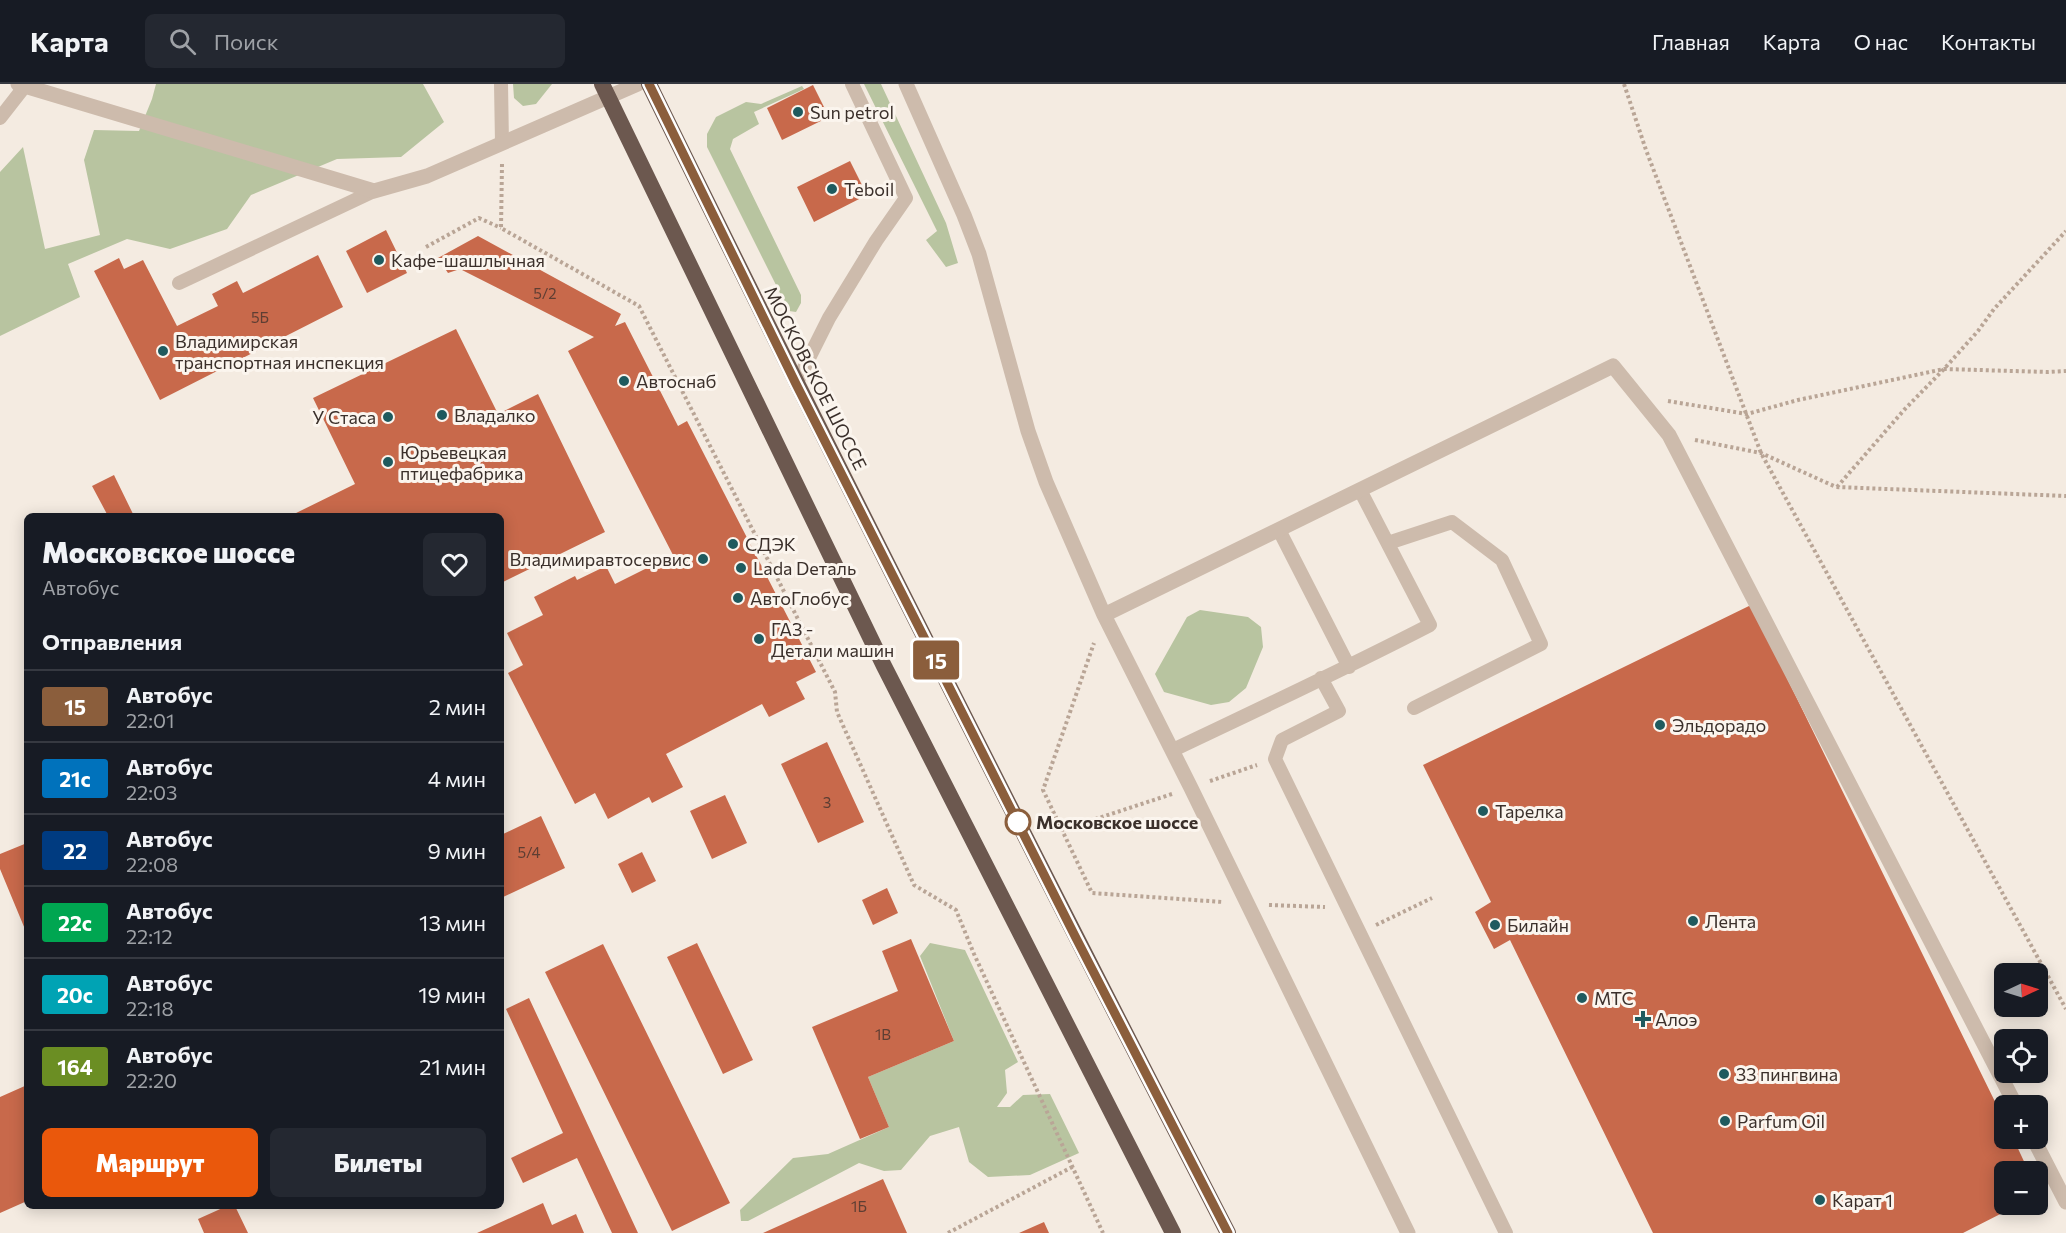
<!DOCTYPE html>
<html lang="ru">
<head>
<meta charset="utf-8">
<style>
	:root { --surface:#171b24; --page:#242831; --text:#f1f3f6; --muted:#9ea1a6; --line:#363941; --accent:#ea580c }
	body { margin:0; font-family:Commissioner,sans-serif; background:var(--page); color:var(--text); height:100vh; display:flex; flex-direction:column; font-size:22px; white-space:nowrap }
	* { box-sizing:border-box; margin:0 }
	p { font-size:20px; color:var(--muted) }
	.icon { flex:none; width:33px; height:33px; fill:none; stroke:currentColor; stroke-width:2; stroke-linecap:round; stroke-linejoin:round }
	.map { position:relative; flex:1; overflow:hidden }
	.details { position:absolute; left:24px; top:429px; width:480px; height:696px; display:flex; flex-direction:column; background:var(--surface); border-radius:9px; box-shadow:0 3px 15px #0003 }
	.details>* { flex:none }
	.badge { padding:0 12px; border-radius:4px; font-size:21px; line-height:39px }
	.needle { width:39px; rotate:86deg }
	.tools { position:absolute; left:1994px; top:879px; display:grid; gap:12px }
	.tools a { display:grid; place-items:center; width:54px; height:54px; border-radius:9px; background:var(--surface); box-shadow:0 3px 15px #0003; font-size:30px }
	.map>.badge { position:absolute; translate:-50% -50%; box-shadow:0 0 0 3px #fff }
	h2 { padding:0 18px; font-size:22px; line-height:54px }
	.round { display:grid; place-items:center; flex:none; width:63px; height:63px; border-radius:9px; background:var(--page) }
	.head { display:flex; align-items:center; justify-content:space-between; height:102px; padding:0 18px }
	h1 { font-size:28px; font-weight:800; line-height:45px }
	.button { display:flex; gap:12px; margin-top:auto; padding:12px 18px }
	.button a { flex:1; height:69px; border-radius:9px; background:var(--accent); color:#fff; font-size:24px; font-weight:800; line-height:69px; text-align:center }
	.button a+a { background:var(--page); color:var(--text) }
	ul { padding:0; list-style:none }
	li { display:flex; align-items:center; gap:18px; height:72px; padding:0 18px; border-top:2px solid var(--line) }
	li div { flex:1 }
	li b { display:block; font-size:22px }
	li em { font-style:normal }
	li .badge { min-width:66px; font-weight:700; text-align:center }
	header { display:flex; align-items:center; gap:36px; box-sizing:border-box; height:84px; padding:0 30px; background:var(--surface); border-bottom:2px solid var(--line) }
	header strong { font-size:28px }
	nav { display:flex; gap:33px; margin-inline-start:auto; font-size:21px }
	.search { width:420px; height:54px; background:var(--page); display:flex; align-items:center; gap:15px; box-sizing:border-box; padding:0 21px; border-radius:9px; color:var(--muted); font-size:22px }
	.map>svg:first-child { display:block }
	.green { fill:#b8c4a0 }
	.building { fill:#c8694b }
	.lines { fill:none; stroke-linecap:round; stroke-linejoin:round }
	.path { stroke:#b9a596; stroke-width:4; stroke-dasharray:3 3; stroke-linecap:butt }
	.service { stroke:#cdbbac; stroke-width:14 }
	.minor { stroke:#cdbbac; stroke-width:15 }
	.trunk { stroke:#6c584f; stroke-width:16 }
	.line-casing { stroke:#fff; stroke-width:14 }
	.line { stroke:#8b5e3c; stroke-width:9 }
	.poi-dot { fill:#1f5a5e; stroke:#fbf5ee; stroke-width:2 }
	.stop-dot { fill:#fff; stroke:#8b5e3c; stroke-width:3 }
	.labels { text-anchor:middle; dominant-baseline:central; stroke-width:6; stroke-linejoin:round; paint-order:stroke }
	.number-label { font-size:15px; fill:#5e3e33 }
	.poi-label { font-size:18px; fill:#3b302b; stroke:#fbf5ee; text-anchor:start }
	.street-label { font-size:18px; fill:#3b302b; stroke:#fbf5ee }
	.stop-label { font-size:18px; font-weight:bold; fill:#3b302b; stroke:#fbf5ee; text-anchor:start }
</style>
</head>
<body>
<header>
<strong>Карта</strong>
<div class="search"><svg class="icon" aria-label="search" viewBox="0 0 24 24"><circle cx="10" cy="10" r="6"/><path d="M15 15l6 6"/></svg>Поиск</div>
<nav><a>Главная</a><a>Карта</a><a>О нас</a><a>Контакты</a></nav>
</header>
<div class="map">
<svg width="2066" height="1149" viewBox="0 0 2066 1149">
	<rect width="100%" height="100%" fill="#f4ebe1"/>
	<!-- green -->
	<path class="green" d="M156,0H423L444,38L401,73L337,75L251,111L227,145L170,165L127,155L68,180L80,213L0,252V88L23,63L45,165L100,151L84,76L94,46L139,47L152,15Z
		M513,0H552L536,20L523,22L514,14Z
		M864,0H881L946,139L958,179L946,183L926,156L937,147Z
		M802,2L804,5L754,28L759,40L733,55L730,65L801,211V219L796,228L789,227L707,63V50L716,33L746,18L761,20Z
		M1200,526L1248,533L1261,543L1263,563L1246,604L1229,618L1211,621L1164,608L1155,590L1187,533Z
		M930,859L965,866L1018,978L1005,986L1007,1009L997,1023H1010L1023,1011L1050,1010L1079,1069L1030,1091L988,1093L969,1078L959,1043L930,1052L901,1086L884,1087L859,1079L748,1137H741L740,1126L793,1074L828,1070L889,1043L868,993L954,957L920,872Z"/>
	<!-- building -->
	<path class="building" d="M813,1L829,33L782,56L767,24Z
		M850,77L867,111L814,138L797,103Z
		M386,146L407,189L367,209L346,167Z
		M478,152L621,230L615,242L625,238L678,342L687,337L816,588L796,598L805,615L769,633L762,620L666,670L683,703L652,719L649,713L608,735L595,709L575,720L508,589L523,581L507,549L543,531L534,513L575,492L577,496L606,482L615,500L673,471L568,267L594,253L460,185L448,189L438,174Z
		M318,171L343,223L160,316L94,187L119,174L124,185L143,176L177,242L218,222L212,210L237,197L243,209Z
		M456,245L498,330L538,310L605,448L501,499V432H290L355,400L313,314Z
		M114,391L134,432H108L92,402Z
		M1751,521L2004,1036V1054H2013L2029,1088H2004V1120H2020L1963,1149H1653L1510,856L1494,865L1475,828L1491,818L1423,681Z
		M827,658L864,738L818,759L781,680Z
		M725,711L747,759L712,775L690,727Z
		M541,732L565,784L501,814V751Z
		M27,759V850L0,785V770Z
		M642,768L656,797L632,809L618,780Z
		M887,804L898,829L873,841L862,816Z
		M911,855L954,957L868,993L889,1043L860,1055L812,943L898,907L882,867Z
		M697,859L753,976L723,990L667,873Z
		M603,860L730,1119L672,1147L545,888Z
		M529,914L638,1149H612L577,1074L523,1099L511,1074L563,1049L506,925Z
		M27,1001V1117L0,1129V1013Z
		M883,1095L907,1149H763Z
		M543,1119L552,1141L576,1130L584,1149H477Z
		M227,1122H235L248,1149H204L198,1135Z
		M1044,1138L1049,1149H1019Z"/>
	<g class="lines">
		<!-- path -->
		<path class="path" d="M1624,0L1646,66L1761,369L2066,925
			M502,80L501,144L639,222L835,608L837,628L914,801L956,826L974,870L1103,1149
			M426,163L479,134L501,144
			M1668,317L1747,330L1798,316L1944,285L2048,288L2066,287
			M1695,356L1761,369L1836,403L2066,412
			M1837,403L1904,326L1944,285L1978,247L1994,225L2066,147
			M1210,697L1257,681
			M1172,710L1062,746L1092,809L1223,818
			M1062,746L1043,706L1094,559
			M1269,821L1325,823
			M1376,841L1432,814
			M948,1149L1074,1082"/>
		<!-- service -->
		<path class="service" d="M501,0L502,59
			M0,34L25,2
			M179,199L374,107
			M796,300L829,234L876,157L906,114L852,0
			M1279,446L1349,583
			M1388,459L1452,438L1502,476L1541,560L1414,624
			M1321,594L1339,627L1282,656L1275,675L1506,1149
			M1173,666C1259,625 1345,585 1430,541L1360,406"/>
		<!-- minor -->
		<path class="minor" d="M18,0L374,107L427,92L638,0
			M906,0L964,131L979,170L1028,347L1046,398L1104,531L1191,704L1408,1149
			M1104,531L1613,282L1669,351L2016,1022
			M2033,1054L2066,1118"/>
		<!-- trunk -->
		<path class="trunk" d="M602,0L884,582L1173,1149
			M649,0C838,385 1032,768 1228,1149"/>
	</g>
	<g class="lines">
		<!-- line casing -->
		<g class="line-casing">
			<path id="line" d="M649,0L796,300L1076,854L1228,1149"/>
		</g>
		<!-- line -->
		<use href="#line" class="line"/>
	</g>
	<!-- markers -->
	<g class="poi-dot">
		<circle cx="798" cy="28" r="6"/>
		<circle cx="832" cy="105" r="6"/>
		<circle cx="379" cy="176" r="6"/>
		<circle cx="163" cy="267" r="6"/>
		<circle cx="624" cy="297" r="6"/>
		<circle cx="442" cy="331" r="6"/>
		<circle cx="388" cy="333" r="6"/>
		<circle cx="388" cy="378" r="6"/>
		<circle cx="733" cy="460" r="6"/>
		<circle cx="703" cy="475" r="6"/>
		<circle cx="741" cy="484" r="6"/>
		<circle cx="738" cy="514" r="6"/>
		<circle cx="759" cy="555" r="6"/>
		<circle cx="1660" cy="641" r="6"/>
		<circle cx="1483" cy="727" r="6"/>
		<circle cx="1693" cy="837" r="6"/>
		<circle cx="1495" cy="841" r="6"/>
		<circle cx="1582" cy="914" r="6"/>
		<path d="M1640 926h6v6h6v6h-6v6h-6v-6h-6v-6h6z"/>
		<circle cx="1724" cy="990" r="6"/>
		<circle cx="1725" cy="1037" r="6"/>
		<circle cx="1820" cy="1116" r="6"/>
	</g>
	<circle class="stop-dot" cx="1018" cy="738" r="12"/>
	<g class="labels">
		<!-- number labels -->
		<g class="number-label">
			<text x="545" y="209">5/2</text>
			<text x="260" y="233">5Б</text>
			<text x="827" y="718">3</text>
			<text x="529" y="768">5/4</text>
			<text x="883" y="950">1В</text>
			<text x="859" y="1122">1Б</text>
		</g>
		<!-- poi labels -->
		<g class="poi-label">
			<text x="810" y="28">Sun petrol</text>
			<text x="844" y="105">Teboil</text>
			<text x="391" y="176">Кафе-шашлычная</text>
			<text x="175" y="257">Владимирская<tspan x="175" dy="21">транспортная инспекция</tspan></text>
			<text x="636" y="297">Автоснаб</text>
			<text x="454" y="331">Владалко</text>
			<text x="376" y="333" text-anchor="end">У Стаса</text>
			<text x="400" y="368">Юрьевецкая<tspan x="400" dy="21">птицефабрика</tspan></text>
			<text x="745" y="460">СДЭК</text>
			<text x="691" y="475" text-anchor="end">Владимиравтосервис</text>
			<text x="753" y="484">Lada Dеталь</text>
			<text x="750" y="514">АвтоГлобус</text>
			<text x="771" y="545">ГАЗ -<tspan x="771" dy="21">Детали машин</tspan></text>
			<text x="1672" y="641">Эльдорадо</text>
			<text x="1495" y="727">Тарелка</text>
			<text x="1705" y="837">Лента</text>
			<text x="1507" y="841">Билайн</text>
			<text x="1594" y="914">МТС</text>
			<text x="1655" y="935">Алоэ</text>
			<text x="1736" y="990">33 пингвина</text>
			<text x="1737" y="1037">Parfum Oil</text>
			<text x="1832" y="1116">Карат 1</text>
		</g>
		<!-- street labels -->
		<g class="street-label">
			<text transform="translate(816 294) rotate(63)">МОСКОВСКОЕ ШОССЕ</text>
		</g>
		<!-- stop labels -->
		<g class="stop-label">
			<text x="1036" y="738">Московское шоссе</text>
		</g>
	</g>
</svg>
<div class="tools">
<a><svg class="needle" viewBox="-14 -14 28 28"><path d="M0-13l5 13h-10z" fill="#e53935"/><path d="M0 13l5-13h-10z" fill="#9ea1a6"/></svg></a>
<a><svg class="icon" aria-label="locate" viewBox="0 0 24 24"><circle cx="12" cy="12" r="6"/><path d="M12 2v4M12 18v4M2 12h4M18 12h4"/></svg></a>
<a>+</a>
<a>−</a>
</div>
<b class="badge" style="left:936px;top:576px;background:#8b5e3c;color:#fff">15</b>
<section class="details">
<div class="head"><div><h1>Московское шоссе</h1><p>Автобус</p></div><a class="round"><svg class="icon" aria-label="heart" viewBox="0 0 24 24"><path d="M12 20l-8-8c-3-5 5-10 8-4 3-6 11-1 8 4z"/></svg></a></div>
<h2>Отправления</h2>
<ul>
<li><span class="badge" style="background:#8b5e3c;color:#fff">15</span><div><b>Автобус</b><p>22:01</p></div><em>2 мин</em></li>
<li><span class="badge" style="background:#0072bc;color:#fff">21с</span><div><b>Автобус</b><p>22:03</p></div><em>4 мин</em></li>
<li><span class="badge" style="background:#003b80;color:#fff">22</span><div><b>Автобус</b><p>22:08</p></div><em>9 мин</em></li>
<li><span class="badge" style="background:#00a651;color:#fff">22с</span><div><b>Автобус</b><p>22:12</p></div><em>13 мин</em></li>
<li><span class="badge" style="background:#00a3b4;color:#fff">20с</span><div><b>Автобус</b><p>22:18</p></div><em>19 мин</em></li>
<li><span class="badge" style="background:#6b8e23;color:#fff">164</span><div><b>Автобус</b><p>22:20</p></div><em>21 мин</em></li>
</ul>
<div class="button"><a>Маршрут</a><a>Билеты</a></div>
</section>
</div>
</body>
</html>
